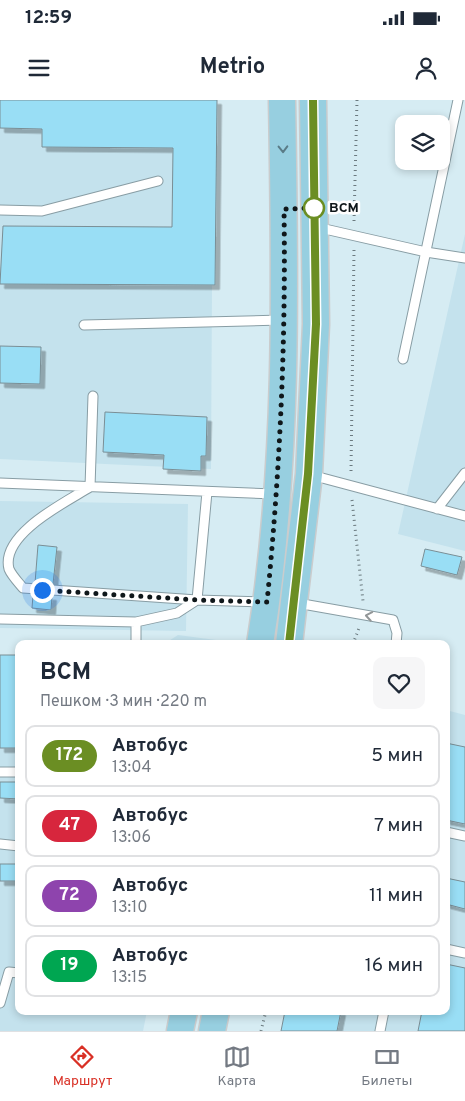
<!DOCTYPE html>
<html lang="ru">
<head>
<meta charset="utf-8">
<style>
	:root { --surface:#fff; --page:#f6f6f7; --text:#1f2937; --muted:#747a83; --line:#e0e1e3; --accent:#d93025 }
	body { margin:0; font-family:Overpass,sans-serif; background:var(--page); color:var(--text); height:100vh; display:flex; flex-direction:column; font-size:19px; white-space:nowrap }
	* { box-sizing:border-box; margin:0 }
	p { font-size:16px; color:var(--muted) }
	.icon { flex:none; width:28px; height:28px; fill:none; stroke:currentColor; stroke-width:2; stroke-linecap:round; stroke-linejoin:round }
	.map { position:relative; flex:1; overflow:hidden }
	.details { position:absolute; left:15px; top:540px; width:435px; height:375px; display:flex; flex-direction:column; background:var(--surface); border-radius:10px; box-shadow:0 2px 8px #0003 }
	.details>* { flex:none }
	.badge { padding:0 10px; border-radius:16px; font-size:18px; line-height:32px }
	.fabs { position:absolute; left:395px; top:15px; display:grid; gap:10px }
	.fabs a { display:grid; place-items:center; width:55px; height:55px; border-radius:10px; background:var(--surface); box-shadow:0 2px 8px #0003; font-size:25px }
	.you { position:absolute; width:25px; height:25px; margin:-12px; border:4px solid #fff; border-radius:50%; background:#1a73e8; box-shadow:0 0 0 8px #1a73e833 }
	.map>.badge { position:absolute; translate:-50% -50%; box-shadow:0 0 0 2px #fff }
	.round { display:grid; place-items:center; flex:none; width:52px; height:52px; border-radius:10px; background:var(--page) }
	.overview { display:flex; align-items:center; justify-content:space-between; height:85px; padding:0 25px }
	h1 { font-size:24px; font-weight:700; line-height:38px }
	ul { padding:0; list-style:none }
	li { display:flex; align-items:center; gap:15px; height:62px; margin:0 10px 8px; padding:0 15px; border:2px solid var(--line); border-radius:10px }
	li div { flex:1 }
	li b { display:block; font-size:19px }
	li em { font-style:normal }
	li .badge { min-width:55px; font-weight:700; text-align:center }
	.status { display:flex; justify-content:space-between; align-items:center; height:35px; padding:0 25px; background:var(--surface); direction:ltr }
	.status svg { height:14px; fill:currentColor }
	header { display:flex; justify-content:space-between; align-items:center; height:65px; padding:0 25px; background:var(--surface); font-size:22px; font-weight:700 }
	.menu { display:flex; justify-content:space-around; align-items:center; height:70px; border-top:1px solid var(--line); background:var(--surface); font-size:14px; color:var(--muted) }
	.menu a { display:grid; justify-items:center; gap:2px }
	.menu .current { color:var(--accent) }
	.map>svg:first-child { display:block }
	.built { fill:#c4e2ed }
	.building { fill:#99def5; stroke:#7a8e95; filter:url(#shadow) }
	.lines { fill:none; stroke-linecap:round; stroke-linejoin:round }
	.service-casing { stroke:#889da4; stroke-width:11 }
	.primary-casing { stroke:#cacccd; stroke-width:29 }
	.path { stroke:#6b7a7f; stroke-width:3; stroke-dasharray:1 4; stroke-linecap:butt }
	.service { stroke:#fff; stroke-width:9 }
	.primary { stroke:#97cfe0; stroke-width:26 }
	.oneway { stroke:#5a7c87 }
	.oneway2 { stroke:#939798 }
	.line-casing { stroke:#fff; stroke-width:11 }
	.line { stroke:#6b8e23; stroke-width:8 }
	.walk { stroke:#0f171a; stroke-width:5; stroke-dasharray:0 9 }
	.stop-dot { fill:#fff; stroke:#6b8e23; stroke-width:2.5 }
	.labels { text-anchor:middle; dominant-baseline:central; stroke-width:5; stroke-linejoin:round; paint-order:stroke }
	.stop-label { font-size:14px; font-weight:bold; fill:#0f171a; stroke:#fff; text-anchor:start }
</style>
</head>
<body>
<div class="status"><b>12:59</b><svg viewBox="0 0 49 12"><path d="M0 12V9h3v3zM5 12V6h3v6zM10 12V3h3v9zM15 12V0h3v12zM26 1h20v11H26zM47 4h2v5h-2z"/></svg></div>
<header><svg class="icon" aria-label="menu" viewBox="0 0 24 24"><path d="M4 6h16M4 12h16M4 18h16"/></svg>Metrio<svg class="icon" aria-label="person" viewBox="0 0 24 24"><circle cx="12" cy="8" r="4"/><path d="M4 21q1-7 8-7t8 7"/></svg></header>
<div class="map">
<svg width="465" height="931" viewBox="0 0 465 931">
	<defs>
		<filter id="shadow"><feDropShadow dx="4.5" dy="4.5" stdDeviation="0" flood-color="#0004"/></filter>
	</defs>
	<rect width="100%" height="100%" fill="#d6ecf3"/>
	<!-- built -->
	<path class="built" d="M0,0H213L211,369L0,359Z
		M465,134V451L398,434Z
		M0,401L188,404L186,531L0,528Z
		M178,535L231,542L230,544H164Z
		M0,555H19V911H147L143,931H0Z
		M446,610L465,615V931H284L288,911H446Z"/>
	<!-- building -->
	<path class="building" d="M0,0H217L215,185L0,184L3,126L172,127L173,48L42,47V29L0,28Z
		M0,246L41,247L40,284L0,283Z
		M105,312L207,317L206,356H201V371L163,369L164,355L103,352Z
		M38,445L57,447L53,484L35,483Z
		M425,449L462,457L457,475L421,466Z
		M33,495L52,496L51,510L32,508Z
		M0,555H19V648H0Z
		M446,643L465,647V724L446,720Z
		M0,682H19V699L0,698Z
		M0,764H19V781H0Z
		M446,778L465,782V809L446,804Z
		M446,864L465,868V931H418L422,911H446Z
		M285,911H341L337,931H281Z"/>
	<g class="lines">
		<!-- service casing -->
		<g class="service-casing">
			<path id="service" d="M0,110L42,111L158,81
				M316,127L426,152L465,158
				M84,225L281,220
				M403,259L458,0
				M93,296L90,387C66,402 0,434 9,469C12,476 19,483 23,488L197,500L264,502
				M311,375L465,416
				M0,383L275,394
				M437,409L465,373
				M297,503L393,520L397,533L396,544
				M0,519L136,522
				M136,544V522L177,513L197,500L207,392
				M0,672H19
				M446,732L465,736
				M0,744L19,746
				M446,849L465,853
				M0,903L9,872L19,873
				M380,931L384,911"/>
		</g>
		<!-- primary casing -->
		<g class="primary-casing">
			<path id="primary" d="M260,544C289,364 285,181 282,0
				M289,544L309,374L316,224L313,0
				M180,931L184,911
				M212,931L216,911"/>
		</g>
		<!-- path -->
		<path class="path" d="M354,121L357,0
			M351,371L354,150
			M352,400L363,501
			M353,544L359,528
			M261,931L266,911"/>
		<!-- service -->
		<use href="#service" class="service"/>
		<!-- primary -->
		<use href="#primary" class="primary"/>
	</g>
	<!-- one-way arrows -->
	<defs><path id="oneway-chevron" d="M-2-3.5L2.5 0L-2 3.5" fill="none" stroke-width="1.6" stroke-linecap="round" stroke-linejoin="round" transform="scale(1.25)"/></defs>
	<use class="oneway" href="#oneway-chevron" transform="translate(283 49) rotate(89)"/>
	<use class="oneway2" href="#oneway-chevron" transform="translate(369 516) rotate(-170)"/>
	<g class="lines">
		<!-- line casing -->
		<g class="line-casing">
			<path id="line" d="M289,544L308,374L316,224L313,0"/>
		</g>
		<!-- line -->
		<use href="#line" class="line"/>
		<!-- walk -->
		<path class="walk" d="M42,490L197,500L267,502C280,371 286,240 284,109L314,108"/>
	</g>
	<!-- markers -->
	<circle class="stop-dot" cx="314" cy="108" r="10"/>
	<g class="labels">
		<!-- stop labels -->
		<g class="stop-label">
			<text x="329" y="108">ВСМ</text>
		</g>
	</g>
</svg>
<div class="fabs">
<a><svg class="icon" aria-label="layers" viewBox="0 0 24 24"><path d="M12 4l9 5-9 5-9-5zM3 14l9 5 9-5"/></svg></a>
</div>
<div class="you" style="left:42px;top:490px"></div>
<section class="details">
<div class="overview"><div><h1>ВСМ</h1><p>Пешком · 3 мин · 220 m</p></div><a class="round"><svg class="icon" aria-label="heart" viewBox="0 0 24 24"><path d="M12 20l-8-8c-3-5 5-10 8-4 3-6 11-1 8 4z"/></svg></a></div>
<ul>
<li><span class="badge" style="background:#6b8e23;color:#fff">172</span><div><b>Автобус</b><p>13:04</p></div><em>5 мин</em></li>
<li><span class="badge" style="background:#d7263d;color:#fff">47</span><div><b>Автобус</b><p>13:06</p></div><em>7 мин</em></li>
<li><span class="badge" style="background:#8e44ad;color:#fff">72</span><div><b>Автобус</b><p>13:10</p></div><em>11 мин</em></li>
<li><span class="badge" style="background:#00a651;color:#fff">19</span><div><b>Автобус</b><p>13:15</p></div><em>16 мин</em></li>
</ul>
</section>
</div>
<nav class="menu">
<a class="current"><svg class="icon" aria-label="directions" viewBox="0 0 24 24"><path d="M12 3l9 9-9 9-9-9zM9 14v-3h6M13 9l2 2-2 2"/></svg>Маршрут</a>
<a><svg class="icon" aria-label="map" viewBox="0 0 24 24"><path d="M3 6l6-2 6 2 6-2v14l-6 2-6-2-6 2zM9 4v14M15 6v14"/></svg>Карта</a>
<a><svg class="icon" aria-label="tickets" viewBox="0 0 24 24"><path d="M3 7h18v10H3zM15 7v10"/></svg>Билеты</a>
</nav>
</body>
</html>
